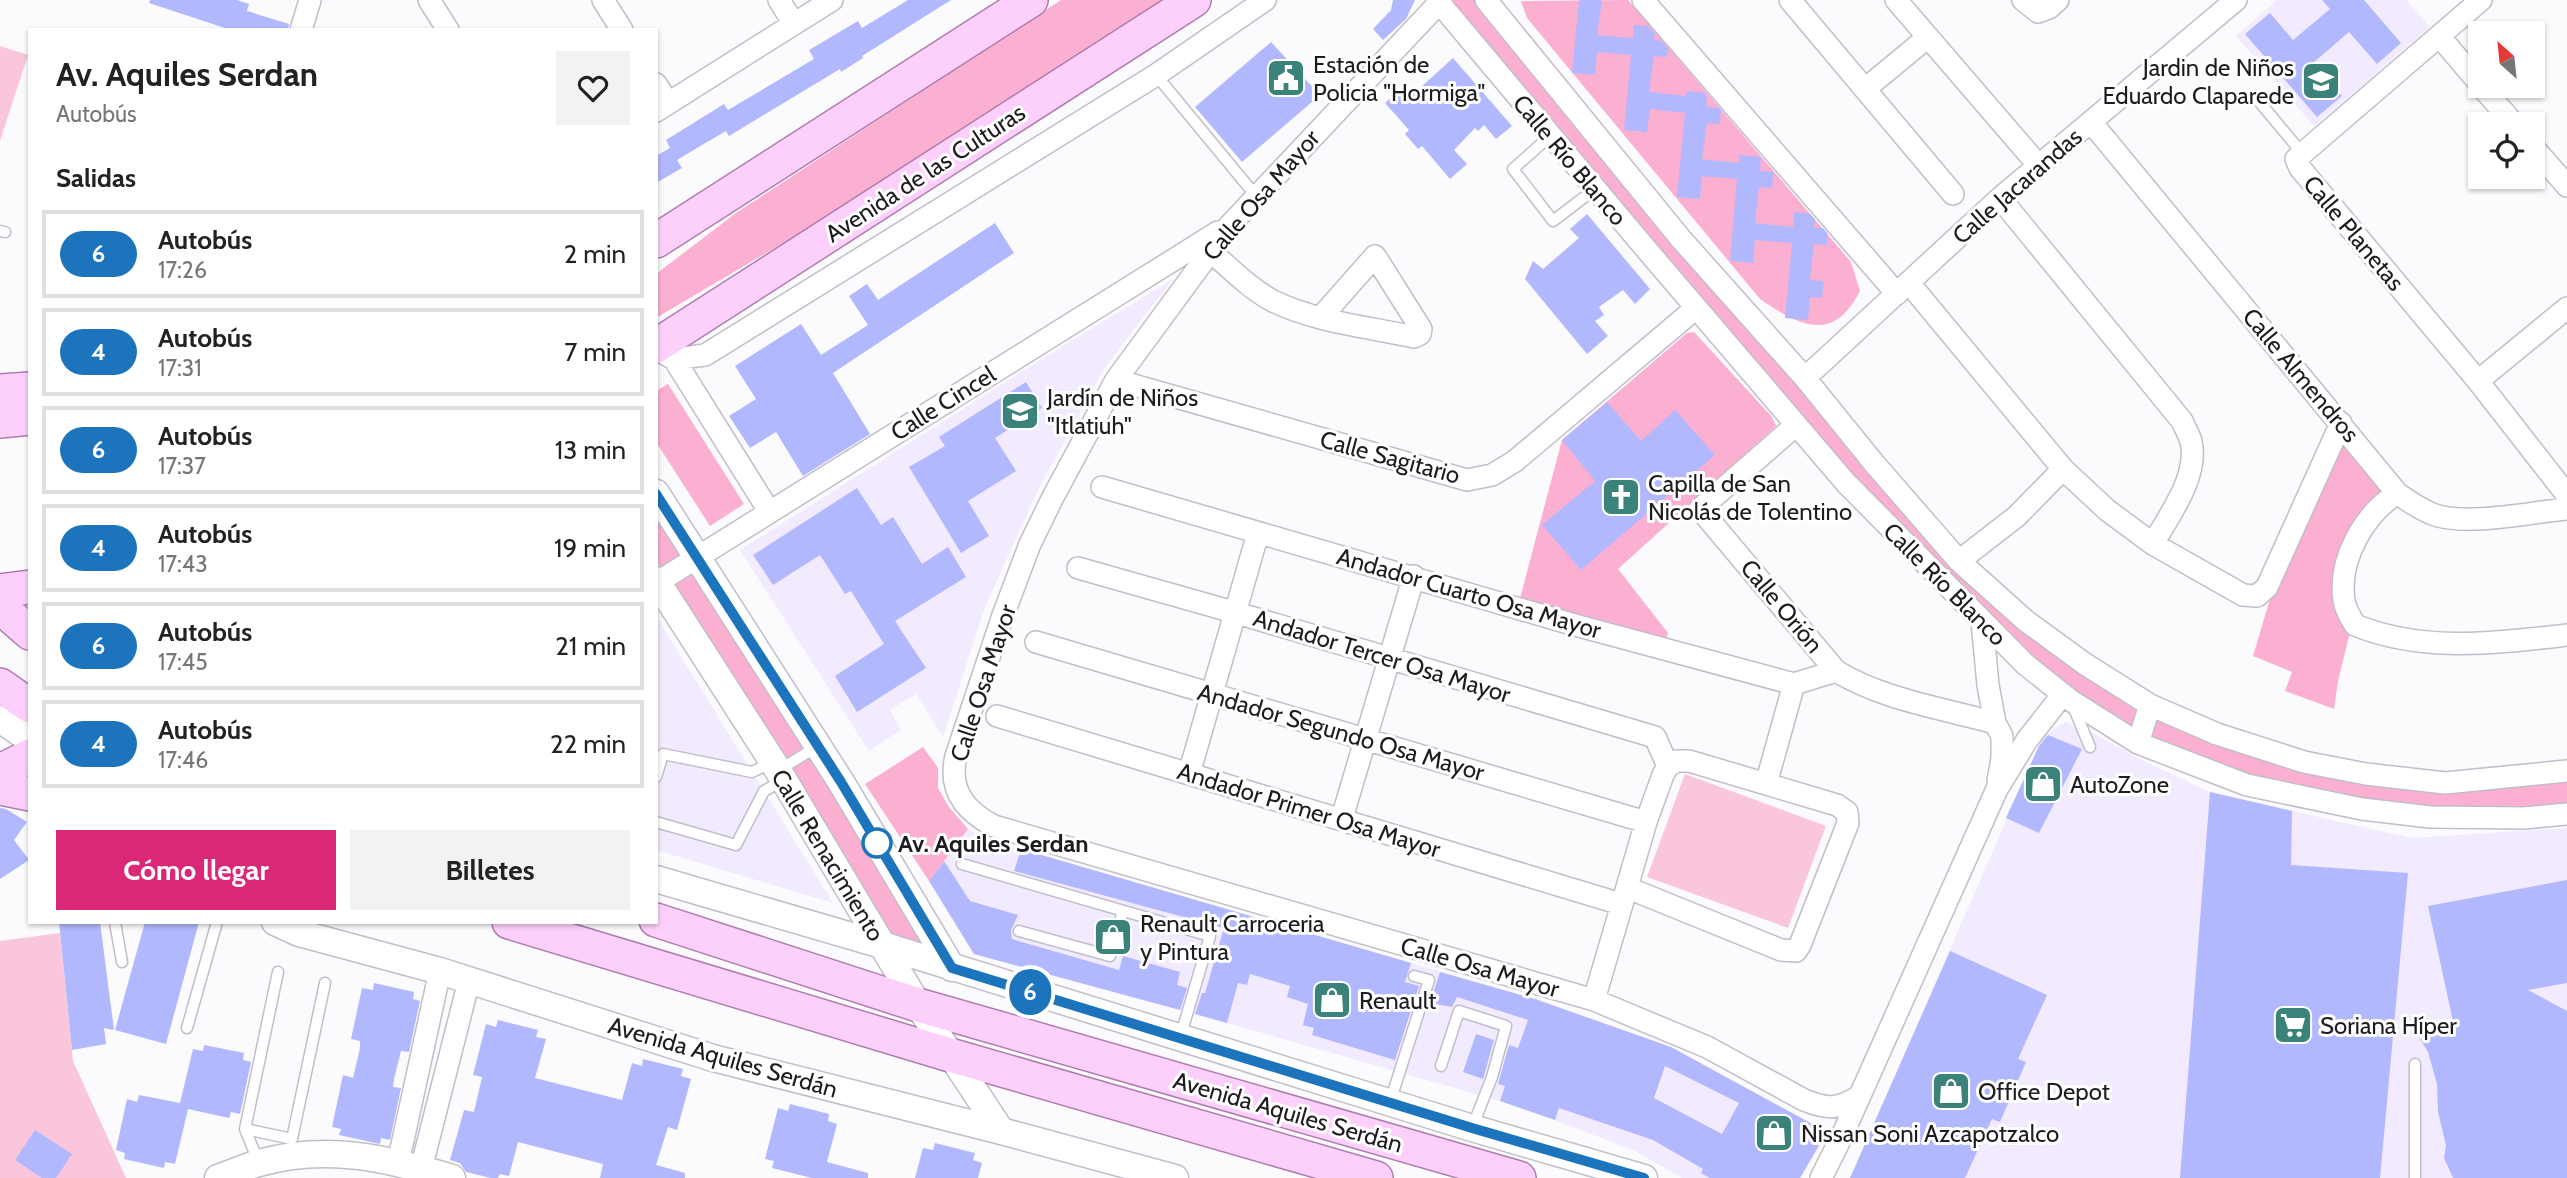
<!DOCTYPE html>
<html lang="es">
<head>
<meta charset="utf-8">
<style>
	:root { --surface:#fff; --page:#f2f2f2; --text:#222; --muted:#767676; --line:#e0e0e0; --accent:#db2777 }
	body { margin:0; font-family:Cabin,sans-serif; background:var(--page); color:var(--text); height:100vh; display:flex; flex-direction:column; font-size:26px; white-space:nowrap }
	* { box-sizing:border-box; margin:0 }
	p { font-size:23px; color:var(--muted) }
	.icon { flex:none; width:38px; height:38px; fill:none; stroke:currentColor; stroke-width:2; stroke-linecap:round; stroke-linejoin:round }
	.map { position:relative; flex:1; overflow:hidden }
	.side { position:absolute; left:28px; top:28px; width:630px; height:896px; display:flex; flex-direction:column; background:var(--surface); border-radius:0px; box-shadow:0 2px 5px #0004 }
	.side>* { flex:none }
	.badge { padding:0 14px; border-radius:23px; font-size:24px; line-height:46px }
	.needle { width:46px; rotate:333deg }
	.tools { position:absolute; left:2468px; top:21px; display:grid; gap:14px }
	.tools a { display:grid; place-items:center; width:77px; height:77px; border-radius:0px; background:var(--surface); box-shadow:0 2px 5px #0004; font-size:35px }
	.map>.badge { position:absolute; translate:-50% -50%; box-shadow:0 0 0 4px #fff }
	h2 { padding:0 28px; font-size:26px; line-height:63px }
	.round { display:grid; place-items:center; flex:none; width:74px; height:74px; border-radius:0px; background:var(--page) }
	.headline { display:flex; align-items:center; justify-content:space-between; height:119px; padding:0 28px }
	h1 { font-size:33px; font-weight:700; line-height:52px }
	.cta { display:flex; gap:14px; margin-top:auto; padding:14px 28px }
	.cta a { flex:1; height:80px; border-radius:0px; background:var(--accent); color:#fff; font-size:28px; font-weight:700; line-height:80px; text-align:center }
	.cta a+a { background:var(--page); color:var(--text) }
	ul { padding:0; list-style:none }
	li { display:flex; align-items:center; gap:21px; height:88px; margin:0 14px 10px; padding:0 14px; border:4px solid var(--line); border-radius:0px }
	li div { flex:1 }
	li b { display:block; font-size:26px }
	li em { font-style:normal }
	li .badge { min-width:77px; font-weight:700; text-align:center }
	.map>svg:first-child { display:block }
	.built { fill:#f2eaff }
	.green { fill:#fac6dc }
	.forest { fill:#fbafd1 }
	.building { fill:#b2b8fe; fill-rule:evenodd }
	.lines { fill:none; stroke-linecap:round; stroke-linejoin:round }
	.service-casing { stroke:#c2bdca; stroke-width:13 }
	.minor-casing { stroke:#c2bdca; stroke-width:24 }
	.tertiary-casing { stroke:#c2bdca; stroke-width:29 }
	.primary-casing { stroke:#ae7dae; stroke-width:36 }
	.service { stroke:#fff; stroke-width:10 }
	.minor { stroke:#fff; stroke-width:21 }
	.tertiary { stroke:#fff; stroke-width:26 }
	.primary { stroke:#fdd0fc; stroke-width:33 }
	.line-casing { stroke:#fff; stroke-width:16 }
	.line { stroke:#1c75bc; stroke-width:10 }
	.stop-dot { fill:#fff; stroke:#1c75bc; stroke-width:3.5 }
	.labels { text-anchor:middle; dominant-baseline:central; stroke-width:6; stroke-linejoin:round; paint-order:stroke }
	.poi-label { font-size:24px; fill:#1e1c21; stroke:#fff; text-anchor:start }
	.street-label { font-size:24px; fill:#1e1c21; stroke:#fff }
	.stop-label { font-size:24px; font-weight:bold; fill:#1e1c21; stroke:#fff; text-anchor:start }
</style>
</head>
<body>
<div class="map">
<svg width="2567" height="1178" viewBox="0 0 2567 1178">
	<rect width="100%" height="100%" fill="#fbfafd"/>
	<!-- built -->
	<path class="built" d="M2277,0H2406L2430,27L2314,126L2236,36Z
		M1173,279L1105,367L1037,492L985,607L943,737L916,694L890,710L901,730L869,751L740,550L1066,344Z
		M656,616L712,707L833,903L656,850Z
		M2065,722L2091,732L2142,760L2210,792L2411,838L2567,828V1178H1850L2041,741L2047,734Z
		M968,829L987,839L1021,849L1535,999L1671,1047L1827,1132L1800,1178H1682L1635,1151L1555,1120L1500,1101L1227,1023L974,954L929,881Z"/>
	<!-- green -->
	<path class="green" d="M0,46L28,55L0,141Z
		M1685,774L1826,826L1788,928L1647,877Z
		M60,933L73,1061L126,1178H0V941Z"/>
	<!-- forest -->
	<path class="forest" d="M1061,0H1168L927,158L656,318V274L736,213Z
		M1446,0H1477L1872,472L2082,670L2303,769L2567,778V808L2431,811L2248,778L2134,733L2029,659L1856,484Z
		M1628,0L1851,262L1860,291C1833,344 1799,326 1760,299L1527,18L1521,1Z
		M1694,332L1772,417L1776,426L1618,569L1668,633L1664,645L1519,602L1562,440L1687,333Z
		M668,384L744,504L710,526L656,442V391Z
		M2343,436L2387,491L2338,565L2350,632L2338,681L2334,709L2285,691L2292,672L2253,656L2273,589Z
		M656,512L811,755L928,949L888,937L789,768L656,560Z
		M923,747L938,768V788L949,807L968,829L929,881L865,784Z"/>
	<!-- building -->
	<path class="building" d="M150,0H237L249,4L247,11L289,24L288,30H231L149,3Z
		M908,0H951L862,56L863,58L841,72L840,69L729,136L726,131L702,145L677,160L682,168L656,183V156L670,148L666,140L724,104L728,110L814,59L809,50L858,21L862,28Z
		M1393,0H1415L1406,19L1383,40L1373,29L1391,10Z
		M1579,0H1602L1597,35L1633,38L1634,25L1648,26L1655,34L1654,40L1661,41L1668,49L1667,57L1654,56L1649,92L1686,96L1687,91L1706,93L1707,107L1719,108L1721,110L1720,124L1707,123L1702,159L1739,163V155L1761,157L1760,171L1774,172L1772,188L1759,187L1755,223L1793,227L1794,212L1810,214L1815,219L1814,228H1823L1828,234L1827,245L1814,244L1810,280L1824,281L1822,298L1810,297L1808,320L1785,318L1792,243L1755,240L1753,263L1730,261L1737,179L1702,176L1700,199L1677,197L1685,113L1650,109L1647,132L1624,130L1631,55L1597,52L1595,75L1572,73Z
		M2322,0H2364L2401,43L2377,64L2349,32L2313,63L2342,96L2317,117L2245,34L2270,13L2293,40L2330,9Z
		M1271,42L1320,95L1242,162L1195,107Z
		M1453,58L1512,126L1496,139L1484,125L1478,131L1475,128L1454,150L1467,164L1450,179L1422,146L1418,149L1405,134L1409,130L1385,103L1401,89L1409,98Z
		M1587,214L1650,289L1635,304L1623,290L1599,307L1604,315L1595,321L1608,336L1587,354L1525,279L1533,261L1543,269L1579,238L1570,229Z
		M995,223L1014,253L833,373L870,434L803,476L776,432L750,448L729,416L756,399L735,366L801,324L821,355L868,325L849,296L867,284L878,300Z
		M1026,382L1042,408L995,438L1016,471L968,501L989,536L961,553L909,467L945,446L939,437Z
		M1607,402L1641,441L1675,410L1715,455L1581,570L1542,525L1595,481L1562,440Z
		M857,488L881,525L893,517L922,564L948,547L966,577L895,621L926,668L857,712L835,676L884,644L851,591L845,594L820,555L773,585L753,555Z
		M2048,735L2082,749L2039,833L2006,818L2039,746Z
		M2210,792L2292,811L2291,865L2408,873L2380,1178H2180Z
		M0,808L6,809L27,822L14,840L29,860L0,879Z
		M1021,849L1411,963L1405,982L1419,986L1395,1060L1312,1035L1314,1028L1303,1025L1308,1004L1287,997L1290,986L1250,974L1247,985L1238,983L1227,1023L1195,1014L1202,993H1205L1224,928L1014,871Z
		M944,861L970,901L1018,915L1011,930L1012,939L1119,970L1123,956L1180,972L1177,985L1187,988L1180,1010L974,954L929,881Z
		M2567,880V983L2528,990L2567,1011V1178H2453L2444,1158L2446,1145L2438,1112L2437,1084L2428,1052L2420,1039L2438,1035L2454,1026L2428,906Z
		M59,922H100L114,1030L104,1028L106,1044L72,1050Z
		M145,922H199L166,1044L115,1030Z
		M1950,951L2047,995L2018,1059L2026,1062L2000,1122L1992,1119L1965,1178H1850Z
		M1440,972L1535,999L1671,1047L1827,1132L1800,1178H1710L1701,1173L1703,1169L1653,1140L1559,1108L1555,1120L1500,1101L1505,1086L1498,1084L1509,1045L1518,1048L1528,1020L1457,997L1452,1007L1430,1003ZM1665,1066L1739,1103L1722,1134L1654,1098Z
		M374,983L414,992L413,999L420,1001L409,1052L401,1051L394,1079L393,1087L401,1088L390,1140L381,1138L380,1144L339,1135L341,1129L332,1127L343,1075L353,1078L360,1048V1041L351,1039L362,988L373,990Z
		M498,1020L538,1030L536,1037L546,1039L535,1078L622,1100L632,1063L642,1066L643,1059L683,1069L681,1076L691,1079L677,1130L668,1127L656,1165L685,1173V1178H600L603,1164L518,1142L509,1176L500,1174L498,1178H491L466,1172L460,1163L450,1160L464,1110L474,1112L482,1077L473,1075L486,1024L496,1027Z
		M1476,1034L1494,1040L1483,1079L1463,1072Z
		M204,1045L244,1053L243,1060L251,1062L240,1114L231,1112L229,1118L188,1109L175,1164L165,1162L164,1168L124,1159L125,1153L116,1150L127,1099L137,1102L139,1095L180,1103L193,1049L203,1051Z
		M790,1104L829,1114L828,1121L837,1124L827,1162L868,1173V1178H812L772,1168L774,1161L765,1159L778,1108L788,1111Z
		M35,1130L72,1154L56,1178H42L15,1160Z
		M935,1143L975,1153L973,1160L982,1163L978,1178H915L923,1148L933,1150Z"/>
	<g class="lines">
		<!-- service casing -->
		<g class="service-casing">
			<path id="service" d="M1156,75L1256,196
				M2257,99L2302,153
				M1550,136L1513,169L1553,221L1595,189
				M0,231L5,232
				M2073,706L2090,747
				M779,770L818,746
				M656,777L663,754L752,772L773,762
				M656,822L736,845L764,791L783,780
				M962,864L1210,936L1180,1038
				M115,922L122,962
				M1019,931L1110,956L1123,911
				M187,1028L217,922
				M1441,1066L1459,1011L1506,1026L1492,1077L1472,1128
				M1390,1102L1429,980L1414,976
				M245,1129L292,1139L325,983
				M259,1163L245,1129L278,972
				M2415,1178V1064"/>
		</g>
		<!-- minor casing -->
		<g class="minor-casing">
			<path id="minor" d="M429,0L448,30
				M603,0L622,30
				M779,0L794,24
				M1437,0L1646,249L1846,483L2025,664L2070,700L2138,743L2247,785L2362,809L2430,817L2524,818L2567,814
				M1486,0L1681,239L1805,378L1873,462L1959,561L2026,621L2085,664L2150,705L2217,734L2304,762L2366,774L2445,783L2567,771
				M1643,0L1897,294
				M1790,0L1953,194
				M1896,0L2039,166
				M2023,0L2038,12L2049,8L2058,0
				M2481,0L2296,159L2300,168L2478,381L2567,495
				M1439,3L1229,226L1116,380L1053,497L1030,544L1002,618L956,756C948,790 965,811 994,826L1594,1000L1707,1047L1804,1100C1827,1109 1837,1110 1858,1097
				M301,30L310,0
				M2439,36L2480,84
				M656,84L668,103
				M2481,86L2514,124
				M1865,89L1928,37
				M656,111L832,0
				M2091,122L2397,493C2408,501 2421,510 2435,515C2467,526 2532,512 2567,509
				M2532,146L2567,186
				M2000,198L2182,421C2185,428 2189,435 2191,441C2199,477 2169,515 2153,544
				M1210,251C1229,267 1250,289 1273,301C1316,322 1368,327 1414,337L1420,334L1421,329L1375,256L1322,316
				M1909,283L2063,469L2107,510L2153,544L2243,595L2257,596L2267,587L2341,423
				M656,349L674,359L705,355L1156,75L1265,0
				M674,359L769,511
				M1805,378L2000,198L2236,0
				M1116,380L1467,480L1492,475L1515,461L1696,308
				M2478,381L2567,308
				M1796,425L1700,509L1836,671C1884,700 1942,708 1995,723
				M1102,487L1575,625L1794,684L1836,671
				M2397,493C2364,515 2338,559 2344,600C2345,609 2351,618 2355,625C2423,653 2497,643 2567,635
				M1959,561L2017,516L2063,469
				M1078,568L1237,613L1655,737L1668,766
				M658,582L1218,232
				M1982,621L1988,685L1995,723L2002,736V759L1998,781
				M1036,642L1646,822
				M997,716L1621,904
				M2138,743L2150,705
				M1189,774L1258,533
				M1766,784L1794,684
				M1342,818L1414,576
				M1594,1000L1646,822L1663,775L1668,766L1677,761H1689L1837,805L1847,812L1848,823L1800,945L1796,951L1781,950L1628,888
				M398,1163L440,971
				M421,1169L469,981
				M1821,1178L1841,1138L1997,789L2027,740L2063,694"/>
		</g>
		<!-- tertiary casing -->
		<g class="tertiary-casing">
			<path id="tertiary" d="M656,493L841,782L952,968
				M656,580L773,762L918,1005L1001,1131
				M0,719L30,740
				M656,879L882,945L1472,1128L1644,1178
				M275,922L299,933L440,971L713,1058L1001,1131L1175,1178
				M218,1178C232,1173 245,1167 259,1163C327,1144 387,1158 452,1178"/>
		</g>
		<!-- primary casing -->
		<g class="primary-casing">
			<path id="primary" d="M656,241L1031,0
				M656,346L1194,0
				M0,391L30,389
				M0,421L30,418
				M0,591L30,587
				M0,601L7,613L30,633
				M0,685L30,706
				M0,771L30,756
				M0,788L30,794
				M656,920L918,1005L1519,1178
				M509,922L950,1055L1376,1178"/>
		</g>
		<!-- service -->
		<use href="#service" class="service"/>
		<!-- minor -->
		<use href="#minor" class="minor"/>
		<!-- tertiary -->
		<use href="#tertiary" class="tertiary"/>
		<!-- primary -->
		<use href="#primary" class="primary"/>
	</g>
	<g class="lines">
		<!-- line casing -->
		<g class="line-casing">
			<path id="line" d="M656,494L841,782L952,968L1472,1128L1644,1178"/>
		</g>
		<!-- line -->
		<use href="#line" class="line"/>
	</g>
	<!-- icons -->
	<defs>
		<g id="civic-square" transform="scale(2.0125)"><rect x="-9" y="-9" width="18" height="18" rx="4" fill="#3b827a" stroke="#fff"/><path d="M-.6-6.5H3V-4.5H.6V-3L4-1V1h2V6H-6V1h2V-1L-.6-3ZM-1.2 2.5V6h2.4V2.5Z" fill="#fff"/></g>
		<g id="school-square" transform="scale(2.0125)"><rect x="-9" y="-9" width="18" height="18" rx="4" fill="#3b827a" stroke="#fff"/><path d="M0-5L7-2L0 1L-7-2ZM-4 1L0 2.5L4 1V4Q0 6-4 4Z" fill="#fff"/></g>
		<g id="church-square" transform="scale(2.0125)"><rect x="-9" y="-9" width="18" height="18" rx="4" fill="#3b827a" stroke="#fff"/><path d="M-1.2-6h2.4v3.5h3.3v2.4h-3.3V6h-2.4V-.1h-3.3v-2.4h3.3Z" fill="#fff"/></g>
		<g id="shop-square" transform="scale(2.0125)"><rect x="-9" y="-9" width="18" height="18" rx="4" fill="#3b827a" stroke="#fff"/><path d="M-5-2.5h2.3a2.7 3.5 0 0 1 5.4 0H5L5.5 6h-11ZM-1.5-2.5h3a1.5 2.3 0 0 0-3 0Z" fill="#fff"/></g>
		<g id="supermarket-square" transform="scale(2.0125)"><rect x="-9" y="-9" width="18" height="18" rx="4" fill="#3b827a" stroke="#fff"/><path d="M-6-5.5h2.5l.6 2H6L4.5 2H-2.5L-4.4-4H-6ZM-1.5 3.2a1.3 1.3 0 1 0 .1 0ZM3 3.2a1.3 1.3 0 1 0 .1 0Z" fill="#fff"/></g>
	</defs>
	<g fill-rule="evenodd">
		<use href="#civic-square" x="1286" y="78"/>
		<use href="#school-square" x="2321" y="81"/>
		<use href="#school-square" x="1020" y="411"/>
		<use href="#church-square" x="1621" y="497"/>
		<use href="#shop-square" x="2043" y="784"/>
		<use href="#shop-square" x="1113" y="937"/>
		<use href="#shop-square" x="1332" y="1000"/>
		<use href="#supermarket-square" x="2293" y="1025"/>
		<use href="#shop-square" x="1951" y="1091"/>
		<use href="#shop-square" x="1774" y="1133"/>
	</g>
	<!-- markers -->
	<circle class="stop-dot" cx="877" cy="843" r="14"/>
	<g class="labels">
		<!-- poi labels -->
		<g class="poi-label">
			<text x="1313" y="64">Estación de<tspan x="1313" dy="28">Policia "Hormiga"</tspan></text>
			<text x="2294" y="67" text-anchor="end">Jardin de Niños<tspan x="2294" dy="28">Eduardo Claparede</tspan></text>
			<text x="1047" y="397">Jardín de Niños<tspan x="1047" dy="28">"Itlatiuh"</tspan></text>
			<text x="1648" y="483">Capilla de San<tspan x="1648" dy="28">Nicolás de Tolentino</tspan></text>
			<text x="2070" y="784">AutoZone</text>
			<text x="1140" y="923">Renault Carroceria<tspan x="1140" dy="28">y Pintura</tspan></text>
			<text x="1359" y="1000">Renault</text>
			<text x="2320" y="1025">Soriana Híper</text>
			<text x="1978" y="1091">Office Depot</text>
			<text x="1801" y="1133">Nissan Soni Azcapotzalco</text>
		</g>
		<!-- street labels -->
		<g class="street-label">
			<text transform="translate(1570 160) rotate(50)">Calle Río Blanco</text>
			<text transform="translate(925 173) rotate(-33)">Avenida de las Culturas</text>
			<text transform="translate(2017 186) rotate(-41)">Calle Jacarandas</text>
			<text transform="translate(1261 195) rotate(-49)">Calle Osa Mayor</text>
			<text transform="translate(2354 233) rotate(50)">Calle Planetas</text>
			<text transform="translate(2301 375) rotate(50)">Calle Almendros</text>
			<text transform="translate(943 403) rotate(-32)">Calle Cincel</text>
			<text transform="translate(1390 457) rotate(15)">Calle Sagitario</text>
			<text transform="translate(1945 584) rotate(45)">Calle Río Blanco</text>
			<text transform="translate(1469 593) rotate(16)">Andador Cuarto Osa Mayor</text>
			<text transform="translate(1782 606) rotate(50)">Calle Orión</text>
			<text transform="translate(1382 656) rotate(17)">Andador Tercer Osa Mayor</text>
			<text transform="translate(983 683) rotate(-72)">Calle Osa Mayor</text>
			<text transform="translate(1341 732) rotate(16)">Andador Segundo Osa Mayor</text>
			<text transform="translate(1309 810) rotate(17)">Andador Primer Osa Mayor</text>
			<text transform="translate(828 855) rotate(59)">Calle Renacimiento</text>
			<text transform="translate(1480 967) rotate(16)">Calle Osa Mayor</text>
			<text transform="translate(723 1057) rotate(16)">Avenida Aquiles Serdán</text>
			<text transform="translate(1288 1112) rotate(16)">Avenida Aquiles Serdán</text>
		</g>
		<!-- stop labels -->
		<g class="stop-label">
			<text x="898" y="843">Av. Aquiles Serdan</text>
		</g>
	</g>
</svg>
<div class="tools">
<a><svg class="needle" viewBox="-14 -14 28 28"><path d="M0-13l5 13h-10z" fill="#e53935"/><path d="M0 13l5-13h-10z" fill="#767676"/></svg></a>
<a><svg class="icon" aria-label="locate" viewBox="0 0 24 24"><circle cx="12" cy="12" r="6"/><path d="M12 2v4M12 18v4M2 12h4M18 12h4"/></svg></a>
</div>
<b class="badge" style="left:1030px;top:992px;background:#1c75bc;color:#fff">6</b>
<section class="side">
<div class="headline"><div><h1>Av. Aquiles Serdan</h1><p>Autobús</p></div><a class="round"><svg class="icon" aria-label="heart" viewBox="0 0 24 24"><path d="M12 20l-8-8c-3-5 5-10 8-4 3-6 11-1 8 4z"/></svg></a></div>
<h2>Salidas</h2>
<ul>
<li><span class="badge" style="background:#1c75bc;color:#fff">6</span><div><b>Autobús</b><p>17:26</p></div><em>2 min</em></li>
<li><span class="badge" style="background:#1c75bc;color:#fff">4</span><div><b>Autobús</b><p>17:31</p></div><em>7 min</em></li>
<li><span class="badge" style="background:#1c75bc;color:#fff">6</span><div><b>Autobús</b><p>17:37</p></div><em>13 min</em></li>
<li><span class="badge" style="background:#1c75bc;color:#fff">4</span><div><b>Autobús</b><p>17:43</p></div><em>19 min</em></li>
<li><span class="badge" style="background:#1c75bc;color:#fff">6</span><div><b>Autobús</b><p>17:45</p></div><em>21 min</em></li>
<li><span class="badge" style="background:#1c75bc;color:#fff">4</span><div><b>Autobús</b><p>17:46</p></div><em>22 min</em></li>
</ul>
<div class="cta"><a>Cómo llegar</a><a>Billetes</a></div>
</section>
</div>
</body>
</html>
